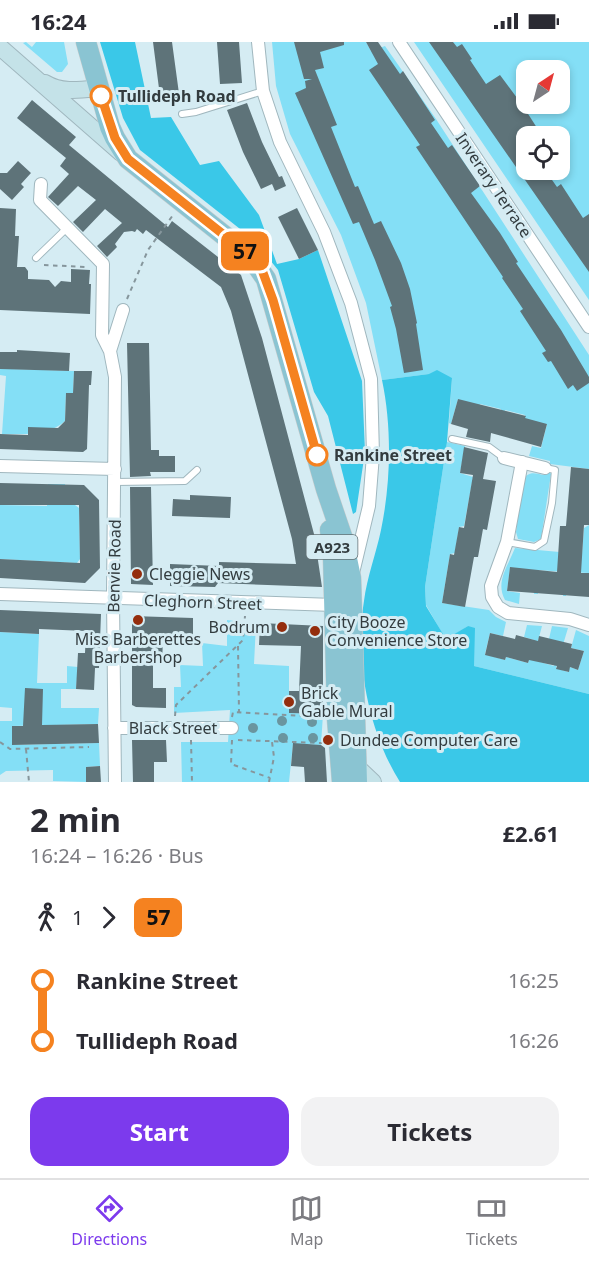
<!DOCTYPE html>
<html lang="en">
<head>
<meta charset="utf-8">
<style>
	:root { --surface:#fff; --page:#f2f2f3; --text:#2b2b33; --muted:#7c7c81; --line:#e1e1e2; --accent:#7c3aed }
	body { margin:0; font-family:"Noto Sans",sans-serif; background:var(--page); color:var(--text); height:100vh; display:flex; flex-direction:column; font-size:22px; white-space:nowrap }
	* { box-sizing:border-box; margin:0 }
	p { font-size:20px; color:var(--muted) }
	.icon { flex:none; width:33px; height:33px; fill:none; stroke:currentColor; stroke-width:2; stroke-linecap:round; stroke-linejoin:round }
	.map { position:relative; height:740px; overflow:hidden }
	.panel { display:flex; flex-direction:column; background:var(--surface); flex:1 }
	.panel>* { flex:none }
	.badge { padding:0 12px; border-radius:9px; font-size:21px; line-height:39px }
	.needle { width:39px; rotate:36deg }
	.controls { position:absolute; left:516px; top:18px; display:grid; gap:12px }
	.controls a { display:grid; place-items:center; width:54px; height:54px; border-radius:12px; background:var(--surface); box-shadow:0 3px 9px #0003; font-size:30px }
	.map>.badge { position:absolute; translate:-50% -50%; box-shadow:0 0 0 3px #fff }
	.legs { display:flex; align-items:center; gap:9px; height:66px; padding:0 30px; font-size:20px }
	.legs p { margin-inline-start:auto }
	.overview { display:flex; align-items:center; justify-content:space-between; height:102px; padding:0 30px }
	h1 { font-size:33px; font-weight:700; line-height:45px }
	.action { display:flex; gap:12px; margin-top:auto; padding:12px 30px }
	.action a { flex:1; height:69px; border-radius:18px; background:var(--accent); color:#fff; font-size:24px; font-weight:700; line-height:69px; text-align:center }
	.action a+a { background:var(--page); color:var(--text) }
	ul { padding:0 30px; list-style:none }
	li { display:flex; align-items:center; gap:21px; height:60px; font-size:22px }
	li i { display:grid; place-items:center; width:9px; height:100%; margin:0 8px; background:currentColor }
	li i::after { content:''; width:15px; height:15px; margin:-8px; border:4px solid; border-radius:50%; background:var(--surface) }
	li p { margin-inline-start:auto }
	li:first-child i { background:linear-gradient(#0000 50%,currentColor 0) }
	li:last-child i { background:linear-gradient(currentColor 50%,#0000 0) }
	.status { display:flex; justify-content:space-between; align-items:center; height:42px; padding:0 30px; background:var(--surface); direction:ltr }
	.status svg { height:16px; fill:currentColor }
	.dock { display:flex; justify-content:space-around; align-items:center; height:84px; border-top:2px solid var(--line); background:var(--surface); font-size:16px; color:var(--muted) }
	.dock a { display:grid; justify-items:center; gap:3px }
	.dock .active { color:var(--accent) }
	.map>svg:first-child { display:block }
	.green { fill:#84dff6; fill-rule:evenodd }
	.forest { fill:#3ac8e8 }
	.building { fill:#5e7379 }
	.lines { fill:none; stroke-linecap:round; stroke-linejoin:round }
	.lane-casing { stroke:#a0b7be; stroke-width:8 }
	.street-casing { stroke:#a0b7be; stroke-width:14 }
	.secondary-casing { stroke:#a0b7be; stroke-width:18 }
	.primary-casing { stroke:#cacccd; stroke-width:21 }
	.path { stroke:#86969c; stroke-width:2; stroke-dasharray:4.5 4.5; stroke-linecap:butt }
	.lane { stroke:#fff; stroke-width:6 }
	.street { stroke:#fff; stroke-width:12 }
	.secondary { stroke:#c4e2e8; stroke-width:16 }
	.primary { stroke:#8ac4d2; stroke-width:20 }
	.tree { fill:#6a959f }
	.line-1-casing { stroke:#fff; stroke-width:14 }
	.line-1 { stroke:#f58220; stroke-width:9 }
	.stop-1-dot { fill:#fff; stroke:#f58220; stroke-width:3 }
	.poi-dot { fill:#942d0d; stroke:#d5ecf3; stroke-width:2 }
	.labels { text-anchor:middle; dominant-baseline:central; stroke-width:6; stroke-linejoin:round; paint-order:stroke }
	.shield { fill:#d5ecf3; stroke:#647175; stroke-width:1.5 }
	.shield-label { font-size:15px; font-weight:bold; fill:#333c3f }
	.stop-label { font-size:16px; font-weight:bold; fill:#333c3f; stroke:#d5ecf3; text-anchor:start }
	.street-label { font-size:16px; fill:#333c3f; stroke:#d5ecf3 }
	.poi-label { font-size:16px; fill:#333c3f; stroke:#d5ecf3; text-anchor:start }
</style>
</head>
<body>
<div class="status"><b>16:24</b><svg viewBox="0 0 49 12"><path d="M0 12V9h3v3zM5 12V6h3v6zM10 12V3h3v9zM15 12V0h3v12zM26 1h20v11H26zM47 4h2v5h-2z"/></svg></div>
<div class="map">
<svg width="589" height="740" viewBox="0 0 589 740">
	<rect width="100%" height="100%" fill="#d5ecf3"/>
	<!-- green -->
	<path class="green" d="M26,0L32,5L36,0H64L68,22L62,30H57L23,1Z
		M272,0H366L371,9L385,4L436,77L589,313V427L550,422V419L529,414L532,404L541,406L547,382L519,399L525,373L505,368L499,390L496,388L501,367L480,362L473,387L458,357L451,382L449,381L452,336L429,332L382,338L366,261L341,193L290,92L276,44Z
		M414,0H589V258ZM526,28H560V62H526ZM526,94H560V128H526Z
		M0,325H9L11,327L74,329L73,351H66L65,379C49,394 23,392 2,392L6,334L0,333Z
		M447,400L465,404L460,431L473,435L464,484L459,485L455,511L450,512L442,561L489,568L496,575L506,580L503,594L490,591L485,612L505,618L506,615L528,621L534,598L524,595L527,583L542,584L533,618L554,624L559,604L548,601L552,584L568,586L556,626L568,630L570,625L578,628L584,609L571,606L576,588L589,594V652L474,624L468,584L446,598L426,563L425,545Z
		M549,429L551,432L541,497L534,500L518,497L516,490L523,437C530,429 534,431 544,433L545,430Z
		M48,442H65L64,462L75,463L79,466L80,517L77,521L0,517V463L47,464Z
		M589,483V531L568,530L566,554H563L564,530L539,528L538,552H534L536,529L510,526L507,549L520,551L519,562L505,558C495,540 508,524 515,506L582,512L584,486Z
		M227,578L256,582L254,622L289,624V671L323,672L321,703L293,702L289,740H182L181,700H228L230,668L174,671V645H181L180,623L203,624L202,601L227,604Z
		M0,590L39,592L37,641H67V624L78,625L76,647H61V666H99L98,682L12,684V703L99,701L100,724L86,725V740L53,739V728L6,729L0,733V679H12V666L0,665Z"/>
	<!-- forest -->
	<path class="forest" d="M100,0H135L151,76L171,75L200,123L219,119L259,173L277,222L299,217L318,208L362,339L365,410L356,470L353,472L328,374L314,350L278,228L254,198L140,108L123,76Z
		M437,328L452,336L447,400L425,545L426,564L446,597L468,584L475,586L474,624L589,652V740H400C369,691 354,617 364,559C367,535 376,512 381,488C391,440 392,385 382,338L429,332Z"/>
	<!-- building -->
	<path class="building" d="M153,0H172L180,59L161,62Z
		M217,0H239L242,41L220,42Z
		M294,0H344V3L320,10L324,26L315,28L337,83L331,85L355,145L358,144L374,182L381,179L401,221L410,247L417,281L416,282L423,328L404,331L396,287L390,265L392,264L375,218L359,180L353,182L295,51L306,46L305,39L312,37H304Z
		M366,0H378L400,32L403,29L435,78L431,81L448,106L452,103L480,144L471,151L500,191L518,220L516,221L561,288L589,335V341L577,349L573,343L568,347L551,319L548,320L542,311L546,309L520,269L523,267L502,236L503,235L416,105L420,103L369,28L378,22Z
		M429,0H453L457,5L462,2L472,17L470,18L486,42L500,33L523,64L539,89L531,94H526V128H545L557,145L561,142L583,176L589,172V230Z
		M32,58L76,95L69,103L168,185L172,179L241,233L262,296L314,492L322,545L218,541L215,545L170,544V522L219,524V520L296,522L292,497L231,269L221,245L146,188L143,192L137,187L135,190L132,189L124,190L115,202L117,205L107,215L97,204L122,181L105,167L83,190L73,180L96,158L78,144L58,164L48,155L69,132L60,124L66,116L17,76Z
		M247,61L262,100L279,135L282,134L286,144L275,149L272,142L261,147L243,110L227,68Z
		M18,119L31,131L21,142L24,145L12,158L0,147V131H7Z
		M0,166L16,167L15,194H19L17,225H25L28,229V237L49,238L55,245L61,239L71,240V227L90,228L89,242H91L90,272L0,268Z
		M297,166L318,208L299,217L278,175Z
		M127,301H149L151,408H159V414H175V430H150L151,434L130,435Z
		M17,308L70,311L69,329L0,327V310H17Z
		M74,329H92L91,343H89L87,407L83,410L0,407V392L28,393V385L58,386L65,379L66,351H73Z
		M458,357L526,374L525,376L547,382L541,405L491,391L490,400L466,395L468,387L451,382Z
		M464,405L488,411L483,437L496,439L487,488L483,487L478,515H474L465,565L442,561L450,512L454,513L459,485L464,486L473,433L460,431Z
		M571,425L589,427V483H584L581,531H589V555L507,549L510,525L557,530L560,484H566Z
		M0,441L84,443L99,458L100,526L85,541L0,536V517L80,521L79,463H0Z
		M130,445H151L153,543L131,542Z
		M190,453L231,455L230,476L172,474L173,457L190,458Z
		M0,568L101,572L99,626H95L94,648L76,647L78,611H85L86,589L39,587V592L0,590Z
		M132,574L193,576V597H163L162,622H153V646H166V666L136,665L132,663Z
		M260,581L323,584V672L289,671V649H299L301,604L259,603Z
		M490,591L515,597L516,593L538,599L539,594L572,602L571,606L584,609L578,628L570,625L569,630L556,627L557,624L529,618L528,621L506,615L505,618L485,613Z
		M25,646L43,647L42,683L98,682L99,701L12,703V684H23Z
		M132,698H166L167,720H154V740H133Z
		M293,701L321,703L325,706L327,740H305L304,725L291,724Z
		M100,724L101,740H86V725Z"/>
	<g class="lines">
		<!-- lane casing -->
		<g class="lane-casing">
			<path id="lane" d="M182,72L196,70L263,49
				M36,216L67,186
				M452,397L489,405L504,416
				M115,440L185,439L197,428
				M507,500L535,505L544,499L552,461L555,428L545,426"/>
		</g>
		<!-- street casing -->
		<g class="street-casing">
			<path id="street" d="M258,0L263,49L280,100L324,190L351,261L371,337L373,413L369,464L353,531
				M399,0L589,285
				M41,142L40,158L103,222L102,293L110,309L115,335L113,557L115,740
				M110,309L123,268
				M504,416L545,426
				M522,420L507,500L491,544L492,555L498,565L508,571L570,577L589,583
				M0,424L115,427
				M0,552L334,563L337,559
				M114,686H232"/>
		</g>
		<!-- secondary casing -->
		<g class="secondary-casing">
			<path id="secondary" d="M0,5L121,111
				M45,41C61,51 80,48 98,46
				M356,724L373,740"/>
		</g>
		<!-- primary casing -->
		<g class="primary-casing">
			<path id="primary" d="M86,0L110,85L115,96L128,117L250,214L266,237L326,447L343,497L351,536L357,740
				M330,488L333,514L337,677L342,740"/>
		</g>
		<!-- path -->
		<path class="path" d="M44,223L86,225
			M127,257L148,208L173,173
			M238,604L239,670
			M175,674L176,663L243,598L245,574
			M232,675L233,670L321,675
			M191,698L192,740
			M232,698L231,722L270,736
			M238,698L322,701
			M0,700L10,707L89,705
			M26,707L29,740
			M269,740L274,715L272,700"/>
		<!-- lane -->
		<use href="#lane" class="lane"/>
		<!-- street -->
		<use href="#street" class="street"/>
		<!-- secondary -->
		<use href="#secondary" class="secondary"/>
		<!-- primary -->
		<use href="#primary" class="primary"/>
	</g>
	<!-- trees -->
	<g class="tree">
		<circle cx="282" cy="679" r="5"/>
		<circle cx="312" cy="680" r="5"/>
		<circle cx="253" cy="686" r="5"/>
		<circle cx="283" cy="696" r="5"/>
		<circle cx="313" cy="696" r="5"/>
	</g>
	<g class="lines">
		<!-- line-1 casing -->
		<g class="line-1-casing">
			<path id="line-1" d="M101,54L115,96L128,117L243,208L262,228L273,258L317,413"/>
		</g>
		<!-- line-1 -->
		<use href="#line-1" class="line-1"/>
	</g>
	<!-- markers -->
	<g class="stop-1-dot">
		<circle cx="101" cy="54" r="10"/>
		<circle cx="317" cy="413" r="10"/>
	</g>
	<g class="poi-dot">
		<circle cx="137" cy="532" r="6"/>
		<circle cx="138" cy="578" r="6"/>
		<circle cx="282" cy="585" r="6"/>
		<circle cx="315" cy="589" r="6"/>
		<circle cx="289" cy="660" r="6"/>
		<circle cx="328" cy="698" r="6"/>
	</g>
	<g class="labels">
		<!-- shield labels -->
		<rect class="shield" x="306.5" y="493" width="51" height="24" rx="4.5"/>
		<g class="shield-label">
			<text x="332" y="505">A923</text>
		</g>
		<!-- stop labels -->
		<g class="stop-label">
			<text x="118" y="54">Tullideph Road</text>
			<text x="334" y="413">Rankine Street</text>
		</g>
		<!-- street labels -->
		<g class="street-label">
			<text transform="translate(494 143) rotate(56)">Inverary Terrace</text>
			<text transform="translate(114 524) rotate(-89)">Benvie Road</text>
			<text transform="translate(203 560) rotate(2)">Cleghorn Street</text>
			<text x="173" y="686">Black Street</text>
		</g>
		<!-- poi labels -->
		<g class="poi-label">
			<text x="149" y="532">Cleggie News</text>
			<text x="327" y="580">City Booze<tspan x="327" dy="18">Convenience Store</tspan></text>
			<text x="270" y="585" text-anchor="end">Bodrum</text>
			<text x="138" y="597" text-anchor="middle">Miss Barberettes<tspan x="138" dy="18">Barbershop</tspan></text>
			<text x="301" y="651">Brick<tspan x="301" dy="18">Gable Mural</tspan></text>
			<text x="340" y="698">Dundee Computer Care</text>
		</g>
	</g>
</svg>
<div class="controls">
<a><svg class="needle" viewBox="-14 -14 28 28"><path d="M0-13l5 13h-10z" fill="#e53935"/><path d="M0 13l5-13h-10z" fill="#7c7c81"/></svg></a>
<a><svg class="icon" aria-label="locate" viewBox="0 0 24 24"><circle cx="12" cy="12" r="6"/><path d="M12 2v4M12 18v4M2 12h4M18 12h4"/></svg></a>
</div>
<b class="badge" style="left:245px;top:209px;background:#f58220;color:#111">57</b>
</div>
<section class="panel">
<div class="overview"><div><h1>2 min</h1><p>16:24 – 16:26 · Bus</p></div><b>£2.61</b></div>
<div class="legs"><svg class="icon" aria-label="walk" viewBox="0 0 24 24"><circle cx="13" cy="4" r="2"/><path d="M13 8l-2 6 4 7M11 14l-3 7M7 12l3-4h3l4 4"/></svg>1<svg class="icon" aria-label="forward" viewBox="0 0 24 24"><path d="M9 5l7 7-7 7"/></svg><b class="badge" style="background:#f58220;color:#111">57</b></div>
<ul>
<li><i style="color:#f58220"></i><b>Rankine Street</b><p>16:25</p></li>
<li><i style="color:#f58220"></i><b>Tullideph Road</b><p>16:26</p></li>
</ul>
<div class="action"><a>Start</a><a>Tickets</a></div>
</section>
<nav class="dock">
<a class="active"><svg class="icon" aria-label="directions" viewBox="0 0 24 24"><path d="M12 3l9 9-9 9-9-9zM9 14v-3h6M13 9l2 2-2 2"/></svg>Directions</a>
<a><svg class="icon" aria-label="map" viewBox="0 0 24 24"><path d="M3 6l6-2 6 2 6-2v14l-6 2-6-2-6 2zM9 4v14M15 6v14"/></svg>Map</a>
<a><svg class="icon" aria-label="tickets" viewBox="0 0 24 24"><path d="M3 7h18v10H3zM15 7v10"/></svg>Tickets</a>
</nav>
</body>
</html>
